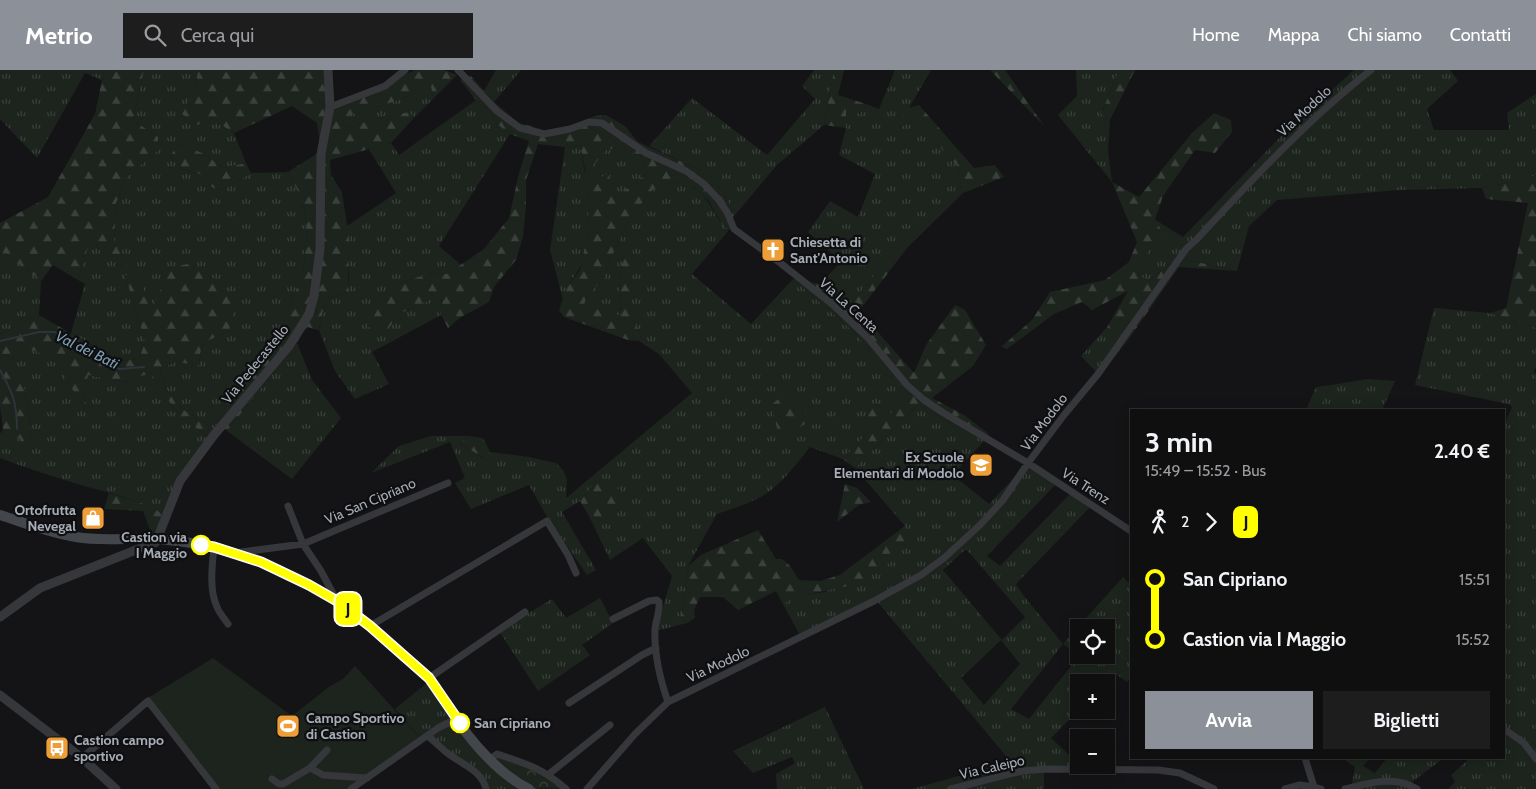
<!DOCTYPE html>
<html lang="it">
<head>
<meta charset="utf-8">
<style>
	:root { --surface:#0f0f10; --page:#1d1d1e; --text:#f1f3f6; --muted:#9b9c9f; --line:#2f2f30; --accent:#8c9099 }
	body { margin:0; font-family:Cabin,sans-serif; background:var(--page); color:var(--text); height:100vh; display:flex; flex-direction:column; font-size:19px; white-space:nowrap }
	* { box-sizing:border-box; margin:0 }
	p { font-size:16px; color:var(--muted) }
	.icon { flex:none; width:28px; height:28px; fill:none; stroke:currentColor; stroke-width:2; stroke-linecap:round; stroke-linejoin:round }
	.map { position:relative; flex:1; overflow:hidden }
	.sheet { position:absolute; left:1130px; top:339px; width:375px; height:350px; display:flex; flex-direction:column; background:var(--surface); border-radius:0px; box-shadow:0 2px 12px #0003,0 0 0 1px var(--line) }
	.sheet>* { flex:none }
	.badge { padding:0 10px; border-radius:8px; font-size:18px; line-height:32px }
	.fabs { position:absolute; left:1070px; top:549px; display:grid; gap:10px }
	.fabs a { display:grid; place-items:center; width:45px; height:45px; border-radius:0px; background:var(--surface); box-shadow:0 2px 12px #0003,0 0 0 1px var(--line); font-size:25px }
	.map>.badge { position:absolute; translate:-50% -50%; box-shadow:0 0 0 2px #fff }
	.legs { display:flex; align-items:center; gap:8px; height:55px; padding:0 15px; font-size:16px }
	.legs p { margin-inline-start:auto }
	.headline { display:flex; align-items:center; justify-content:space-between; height:85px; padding:0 15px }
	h1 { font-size:28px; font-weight:700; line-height:38px }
	.button { display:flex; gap:10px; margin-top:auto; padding:10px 15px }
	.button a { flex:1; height:58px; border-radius:0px; background:var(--accent); color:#fff; font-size:20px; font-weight:700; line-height:58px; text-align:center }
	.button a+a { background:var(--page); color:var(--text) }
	ul { padding:0 15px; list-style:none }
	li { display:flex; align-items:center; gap:18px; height:60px; font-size:19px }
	li i { display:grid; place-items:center; width:8px; height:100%; margin:0 6px; background:currentColor }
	li i::after { content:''; width:12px; height:12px; margin:-6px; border:4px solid; border-radius:50%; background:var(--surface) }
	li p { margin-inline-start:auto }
	li:first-child i { background:linear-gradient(#0000 50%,currentColor 0) }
	li:last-child i { background:linear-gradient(currentColor 50%,#0000 0) }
	header { display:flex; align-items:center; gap:30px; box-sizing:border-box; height:70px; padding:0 25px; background:var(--accent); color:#fff }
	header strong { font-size:24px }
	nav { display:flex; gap:28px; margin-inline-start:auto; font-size:18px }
	.search { width:350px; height:45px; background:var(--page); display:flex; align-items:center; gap:12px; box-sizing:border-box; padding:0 18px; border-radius:0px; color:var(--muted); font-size:19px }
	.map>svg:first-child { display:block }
	.grass { fill:url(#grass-tufts); fill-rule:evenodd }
	.forest { fill:url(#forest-firs) }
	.park { fill:url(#park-crowns) }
	.garden { fill:#1c241d }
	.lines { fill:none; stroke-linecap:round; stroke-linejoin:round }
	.stream { stroke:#2b3439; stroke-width:2 }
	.minor { stroke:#35373b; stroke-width:7 }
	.tertiary { stroke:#35373b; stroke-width:9 }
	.secondary { stroke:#43464b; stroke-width:10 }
	.line-1-casing { stroke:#fff; stroke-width:11 }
	.line-1 { stroke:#ff0; stroke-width:8 }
	.stop-1-dot { fill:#fff; stroke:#ff0; stroke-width:2.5 }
	.labels { text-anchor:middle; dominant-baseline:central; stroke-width:4.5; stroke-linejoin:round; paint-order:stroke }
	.street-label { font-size:14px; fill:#a6adb6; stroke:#0f0f11 }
	.poi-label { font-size:14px; font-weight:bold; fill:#a6adb6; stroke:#0f0f11; text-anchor:start }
	.stop-label { font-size:14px; font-weight:bold; fill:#a6adb6; stroke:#0f0f11; text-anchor:end }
	.water-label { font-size:15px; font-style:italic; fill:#7e9db0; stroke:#0f0f11 }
</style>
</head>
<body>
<header>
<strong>Metrio</strong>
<div class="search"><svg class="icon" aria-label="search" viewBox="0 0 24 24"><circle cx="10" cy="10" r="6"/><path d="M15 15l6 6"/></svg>Cerca qui</div>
<nav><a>Home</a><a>Mappa</a><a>Chi siamo</a><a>Contatti</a></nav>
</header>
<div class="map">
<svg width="1536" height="719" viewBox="0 0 1536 719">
	<defs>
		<pattern id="grass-tufts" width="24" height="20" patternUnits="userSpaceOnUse" patternTransform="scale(1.25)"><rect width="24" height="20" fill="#1c241d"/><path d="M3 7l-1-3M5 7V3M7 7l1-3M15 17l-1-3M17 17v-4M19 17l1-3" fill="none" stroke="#3a413c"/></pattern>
		<pattern id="forest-firs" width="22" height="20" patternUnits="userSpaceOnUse" patternTransform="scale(1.25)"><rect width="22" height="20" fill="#1c241d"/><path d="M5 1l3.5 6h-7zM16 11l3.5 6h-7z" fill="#3a413c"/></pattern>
		<pattern id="park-crowns" width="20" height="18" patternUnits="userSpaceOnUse" patternTransform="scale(1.25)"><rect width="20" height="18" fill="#1c241d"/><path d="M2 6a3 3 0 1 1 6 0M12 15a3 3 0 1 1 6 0" fill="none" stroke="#3a413c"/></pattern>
	</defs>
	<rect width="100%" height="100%" fill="#141416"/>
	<!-- grass -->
	<path class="grass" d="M0,0H104L102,10L85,3L37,88L0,49Z
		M144,0H198L195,20L210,48L234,63L246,93L223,98L205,84L179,74L170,86L182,99L200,104L213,118L222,120L251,103L288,102L303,132L307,159L303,202L279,264L216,349L217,354L214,359L185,341L166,319L160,299L174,292L199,295L201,279L207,271L229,261L150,240L125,205L145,271L139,289L120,291L71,263L85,214L78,210L90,171L105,185L114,172L116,133L127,106L158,80V67L133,50Z
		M496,0H521L494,32L484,21Z
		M814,0H834L824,55L777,95L734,146L724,122L700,100L649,76L692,28L767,85L815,29L802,16Z
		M895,0H931L898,57L917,51L957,96L963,123L907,178L901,172L847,239L820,214L841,192L808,162L830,131L858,147L875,104L839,85L846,58V37L860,44L866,34L879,39Z
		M1076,0H1119L1101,43L1110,50L1108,81L1112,112L1058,45L1077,26Z
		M1354,0H1450L1458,11L1427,39L1434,60H1509L1507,43L1536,24V105L1529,108L1482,118L1400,120L1277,130L1249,156L1237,201L1179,188L1148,211L1138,204L1148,179L1154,149L1183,167L1286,61Z
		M431,15L433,29L414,48L409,42L371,50L348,58L335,50L402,29Z
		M476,30L489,40L497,54L510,64L439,176L461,195L447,204L431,203L403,212L386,262L399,244L434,228L442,231L441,245L372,282L389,314L355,329L335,301L319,260L324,235L328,228L348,223L349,206L347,156L396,123L369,79L391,73L399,85Z
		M580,75L585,103L607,79L624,78L640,86L647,103L617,126L587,115L589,131L588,162L581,196L569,214L563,230L550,180L565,77Z
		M674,112C681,114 691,115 697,120C711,130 715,150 729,160L692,204L751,254L793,209L852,260L907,321L891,344L875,333L868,341V362L843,389L810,377C797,393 782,414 764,425C749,434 733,438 717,444L688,496L682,546L687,553L656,561L672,506L643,468L610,490L589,446L607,453L597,410L580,431L562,442L596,500L587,505L549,450L529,415L471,439L455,413L465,408L450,372L371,403L399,376L431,366H468L460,374L483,388L490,382L529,387L556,393L563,400L567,410L566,428L692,323L659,284L639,271L642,263C623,245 630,213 634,190L624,183L619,211L621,246L584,237L586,227L604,208L610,190L630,148L655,117Z
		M3,182L41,211L39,245L0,264V184Z
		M1434,238L1490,243L1536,258V297L1534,301L1536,305V719H1448L1455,712L1451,705L1470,688H1504V660L1507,657L1504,655V355L1512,337L1508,334L1415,315Z
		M1107,257L1128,270L1101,304H1098L1081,286Z
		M297,273L312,310L341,348L292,409L227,361Z
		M16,280H32L52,287L89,345L84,327L88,305L123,312L151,303L165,326L182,348L209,367L164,445C140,430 111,423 84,416C56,407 28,399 0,388V364L3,359L4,367H18L31,371C30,350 28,328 21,308C18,301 15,294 13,286Z
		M1368,309L1395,311L1382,340H1320L1331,315Z
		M918,334L984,371L953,405L989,434L1028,393L1058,412L987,486L1000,496L1072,422L1092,435L1016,514L1023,525L1063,574L1123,507L1131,515V607L1127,612L1116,604L1106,614V612H1079V640L1051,668L1081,696L1044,698V719H911L1011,692L876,530L801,567L783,534L794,527L825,522L905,456L855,398ZM966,479L1025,547L1002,570L943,500ZM1079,558H1106V585H1079ZM1001,570L1020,594L984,635L961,608ZM1063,574L1079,586L1029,649L1011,639Z
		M600,528L613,553L582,575L590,585L538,621L499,561L552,529L566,548Z
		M433,608C463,650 491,698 541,719H487L478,705L429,666L420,668L395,639Z
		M825,637L864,719H777L776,704L795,693L792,687L753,703L733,681Z
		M1342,688H1370L1363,696L1375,703L1387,688H1444L1412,712L1420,719H1345L1351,718L1355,697Z"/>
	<!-- forest -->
	<path class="forest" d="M104,0H144L133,50L158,67V80L127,106L116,133L114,172L127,196L105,185L90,171L78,210L53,195L41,211L3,182L0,184V153L48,127L95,44Z
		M198,0H328L330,37L415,0H444L457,5L433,29L431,16L402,29L336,50L348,58L371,50L409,42L414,48L391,73L330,90L331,105L342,122L349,167L348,223L328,228L324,235L319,260L307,257L297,273L227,361L217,354L215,349L279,264L303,202L307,159L303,132L288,102L321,81L317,53L292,36L234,63L210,48L198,55L182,44L195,20Z
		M834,0H844L838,25L866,34L860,44L846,38V58L824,55Z
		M991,0H1005L1045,57L991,1Z
		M1119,0H1135L1110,50L1101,44Z
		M471,6L494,32L519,53L538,58L553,65L595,46L606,45L625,56L638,72L700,100L724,122L734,146L729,160L723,155L708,130L695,118L674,112L655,117L630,148L610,190L604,208L586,227L584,236L621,246L619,211L624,183L632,175C632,180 634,186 634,191C633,214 622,244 642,263L639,271L628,270L564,247L559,240L567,217L580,200L588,162L589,131L587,115L607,104L617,126L647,103L640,86L624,78L607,79L586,104L580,75L565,77L538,74L526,110V136L523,167L516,190L494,217L489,232L461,247L448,258L441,245L442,231L434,228L399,244L386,262L368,257L383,230L403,212L431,203L447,204L484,179L509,148L519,103L529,71L510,64L497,54L489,40L476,30L460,10Z
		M919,35L974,98L995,95L1004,107L963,123L957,96L917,51L897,57L908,38Z
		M1214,43L1231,50L1232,62L1215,83L1195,80L1163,126L1155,149L1168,173L1148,180L1138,204L1148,211L1179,188L1237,201L1179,197L1128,270L1107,257L1128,221L1092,240L1082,232L1054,244L1007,279L1001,277L1032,250L1050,222L1105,210L1129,192L1137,172L1112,112L1139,127L1192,63Z
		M179,74L205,84L223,98L246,93L251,103L222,120L213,118L200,104L182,99L170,86Z
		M1536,105V258L1490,243L1506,238L1528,133L1486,129L1482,118L1529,108Z
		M901,171L907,178L859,241L914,303L926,275L955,235L965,240L986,275L973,296L932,328L964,345L989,364L984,371L918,334L855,398L843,389L868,362V341L875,333L891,344L906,321L852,260L793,209L820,214L847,239Z
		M188,194L220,212L234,236L229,261L207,271L201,278L199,295L174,292L160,299L166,319L185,341L214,359L209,367L182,348L165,326L151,303L123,312L88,305L84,327L90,347L52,287L32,280H17L13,286C15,294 18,301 21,308C28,328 30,350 31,371L25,375L18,367H4L0,336V264L39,245L119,291L139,289L145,271L125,205H138L151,239L172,197Z
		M1331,315L1320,340H1306L1316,317Z
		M787,322L805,341V354L780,369L771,335Z
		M468,366L483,368L490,382L484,388L460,374Z
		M597,410L621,420L623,437L607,453L589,446L580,431Z
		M845,414L857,418L871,432L859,435L837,452Z
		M109,423L150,436L164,445L154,471L143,441L104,439Z
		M905,456C907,465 905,476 899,485C896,490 860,512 854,514C830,522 804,522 783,534L776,521L738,540L723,527H700L694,540L695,548L687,553L682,546L688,496L701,485L758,460L776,489H782L790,496L799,510L820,511L840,505Z"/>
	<!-- park -->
	<path class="park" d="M496,686L536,700L562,719L538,718L512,703L495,688Z"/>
	<!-- garden -->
	<path class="garden" d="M213,588L292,646L330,616L343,609L355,596L420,668L354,719H213L146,629Z"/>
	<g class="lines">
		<!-- stream -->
		<path class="stream" d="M0,271L39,262H55L119,299L144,297
			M0,300C13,323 17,333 17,359"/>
		<!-- minor -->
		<path class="minor" d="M458,0L497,41L520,58L544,64L570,59L589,52L602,53L646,83L686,101L704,114L718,129L727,142L734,159L779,192L832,234L868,268L907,315L924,330L942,342L1028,393L1131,461
			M330,37L385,16L405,0
			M288,436L303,474L321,501L337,531
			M214,477C212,496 209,520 217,537C219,543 225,549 228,554
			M234,483L303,474L448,413
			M613,549L649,531L657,530L659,532C660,541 656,550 655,559C654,583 660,609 668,632
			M370,556L547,451L568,485L576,503
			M429,608L525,542
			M569,633L642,585L656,578
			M1504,659L1524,673L1536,689
			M428,666C434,671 440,677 446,682C459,693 482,700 486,719
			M327,680L310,698L323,705L367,708
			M82,688L148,631L216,719
			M1305,688L1314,717L1321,719
			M490,689L497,684C527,694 542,698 566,719
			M549,704L610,655
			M272,709L279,714H283L310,698
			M351,719L438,658L456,649
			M587,719L635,664L668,632L874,531L921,505L944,488L980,455L1003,430L1028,393L1064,345L1098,304L1186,179L1197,169C1252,110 1307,50 1371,0
			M951,719L1022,701L1046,699L1158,700L1180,703L1214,719
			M1285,719L1300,715L1314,717
			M1345,719C1369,713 1395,705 1417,719"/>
		<!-- tertiary -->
		<path class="tertiary" d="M0,547L40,518L156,472L180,411L214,365L289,276L309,244L314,226L320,179L321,84L330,37L328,0
			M0,625L82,688L116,719"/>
		<!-- secondary -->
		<path class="secondary" d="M0,445C25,453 50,463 76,467C104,472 132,467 159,469C222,474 283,497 336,531C361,546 382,567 403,586C412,593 422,600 429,608C440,621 447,636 456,649C475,676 499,704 529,719"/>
	</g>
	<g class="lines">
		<!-- line-1 casing -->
		<g class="line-1-casing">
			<path id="line-1" d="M201,475L214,477L261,492L309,515L337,531L370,556L429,608L460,653"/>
		</g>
		<!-- line-1 -->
		<use href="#line-1" class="line-1"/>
	</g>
	<!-- icons -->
	<defs>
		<g id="church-square" transform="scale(1.25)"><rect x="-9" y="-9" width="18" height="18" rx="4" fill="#ed9e36" stroke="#0f0f11"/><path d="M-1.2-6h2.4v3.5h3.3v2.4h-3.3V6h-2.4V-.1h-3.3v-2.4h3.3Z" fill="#fff"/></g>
		<g id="school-square" transform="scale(1.25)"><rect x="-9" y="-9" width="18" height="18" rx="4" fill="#ed9e36" stroke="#0f0f11"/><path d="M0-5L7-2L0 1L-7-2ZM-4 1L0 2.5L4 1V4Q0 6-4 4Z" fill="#fff"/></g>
		<g id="shop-square" transform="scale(1.25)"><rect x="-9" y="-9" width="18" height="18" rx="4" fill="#ed9e36" stroke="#0f0f11"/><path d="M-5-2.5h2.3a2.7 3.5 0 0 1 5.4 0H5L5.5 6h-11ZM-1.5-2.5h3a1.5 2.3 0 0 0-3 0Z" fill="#fff"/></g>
		<g id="stadium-square" transform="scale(1.25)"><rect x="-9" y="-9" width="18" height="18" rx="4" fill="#ed9e36" stroke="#0f0f11"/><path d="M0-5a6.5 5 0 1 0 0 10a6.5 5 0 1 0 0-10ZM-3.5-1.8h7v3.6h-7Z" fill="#fff"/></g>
		<g id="bus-square" transform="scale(1.25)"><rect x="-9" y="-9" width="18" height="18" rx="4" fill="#ed9e36" stroke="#0f0f11"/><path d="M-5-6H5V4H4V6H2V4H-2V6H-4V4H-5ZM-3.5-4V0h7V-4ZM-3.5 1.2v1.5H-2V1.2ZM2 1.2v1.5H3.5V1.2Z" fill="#fff"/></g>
	</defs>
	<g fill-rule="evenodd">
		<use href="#church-square" x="773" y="180"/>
		<use href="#school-square" x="981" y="395"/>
		<use href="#shop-square" x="93" y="448"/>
		<use href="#stadium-square" x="288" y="656"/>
		<use href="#bus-square" x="57" y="678"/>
	</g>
	<!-- markers -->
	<g class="stop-1-dot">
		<circle cx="201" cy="475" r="9"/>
		<circle cx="460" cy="653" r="9"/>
	</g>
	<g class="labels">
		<!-- street labels -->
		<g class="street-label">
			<text transform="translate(1304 41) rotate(-43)">Via Modolo</text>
			<text transform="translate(849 235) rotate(42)">Via La Centa</text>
			<text transform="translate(255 294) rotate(-51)">Via Pedecastello</text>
			<text transform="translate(1044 352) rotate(-53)">Via Modolo</text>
			<text transform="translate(1086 416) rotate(33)">Via Trenz</text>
			<text transform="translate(370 431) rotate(-23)">Via San Cipriano</text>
			<text transform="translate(718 594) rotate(-25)">Via Modolo</text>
			<text transform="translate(992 697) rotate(-13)">Via Caleipo</text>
		</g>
		<!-- poi labels -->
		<g class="poi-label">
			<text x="790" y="172">Chiesetta di<tspan x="790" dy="16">Sant'Antonio</tspan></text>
			<text x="964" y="387" text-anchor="end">Ex Scuole<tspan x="964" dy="16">Elementari di Modolo</tspan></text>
			<text x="76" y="440" text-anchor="end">Ortofrutta<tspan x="76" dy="16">Nevegal</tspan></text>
			<text x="306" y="648">Campo Sportivo<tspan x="306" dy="16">di Castion</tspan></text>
			<text x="74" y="670">Castion campo<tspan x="74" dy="16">sportivo</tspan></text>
		</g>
		<!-- stop labels -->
		<g class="stop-label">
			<text x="187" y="467">Castion via<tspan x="187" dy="16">I Maggio</tspan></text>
			<text x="474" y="653" text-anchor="start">San Cipriano</text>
		</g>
		<!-- water labels -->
		<g class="water-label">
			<text transform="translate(87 280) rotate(26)">Val dei Bati</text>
		</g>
	</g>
</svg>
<div class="fabs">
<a><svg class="icon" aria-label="locate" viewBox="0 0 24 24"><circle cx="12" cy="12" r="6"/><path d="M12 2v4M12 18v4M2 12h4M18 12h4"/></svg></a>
<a>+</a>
<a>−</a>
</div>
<b class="badge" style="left:348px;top:539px;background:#ff0;color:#111">J</b>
<section class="sheet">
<div class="headline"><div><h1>3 min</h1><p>15:49 – 15:52 · Bus</p></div><b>2.40 €</b></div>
<div class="legs"><svg class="icon" aria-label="walk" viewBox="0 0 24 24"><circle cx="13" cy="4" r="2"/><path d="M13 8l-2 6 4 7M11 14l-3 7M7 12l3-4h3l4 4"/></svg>2<svg class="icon" aria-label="forward" viewBox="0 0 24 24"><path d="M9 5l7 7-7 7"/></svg><b class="badge" style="background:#ff0;color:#111">J</b></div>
<ul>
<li><i style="color:#ff0"></i><b>San Cipriano</b><p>15:51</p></li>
<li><i style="color:#ff0"></i><b>Castion via I Maggio</b><p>15:52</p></li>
</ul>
<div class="button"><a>Avvia</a><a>Biglietti</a></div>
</section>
</div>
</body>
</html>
